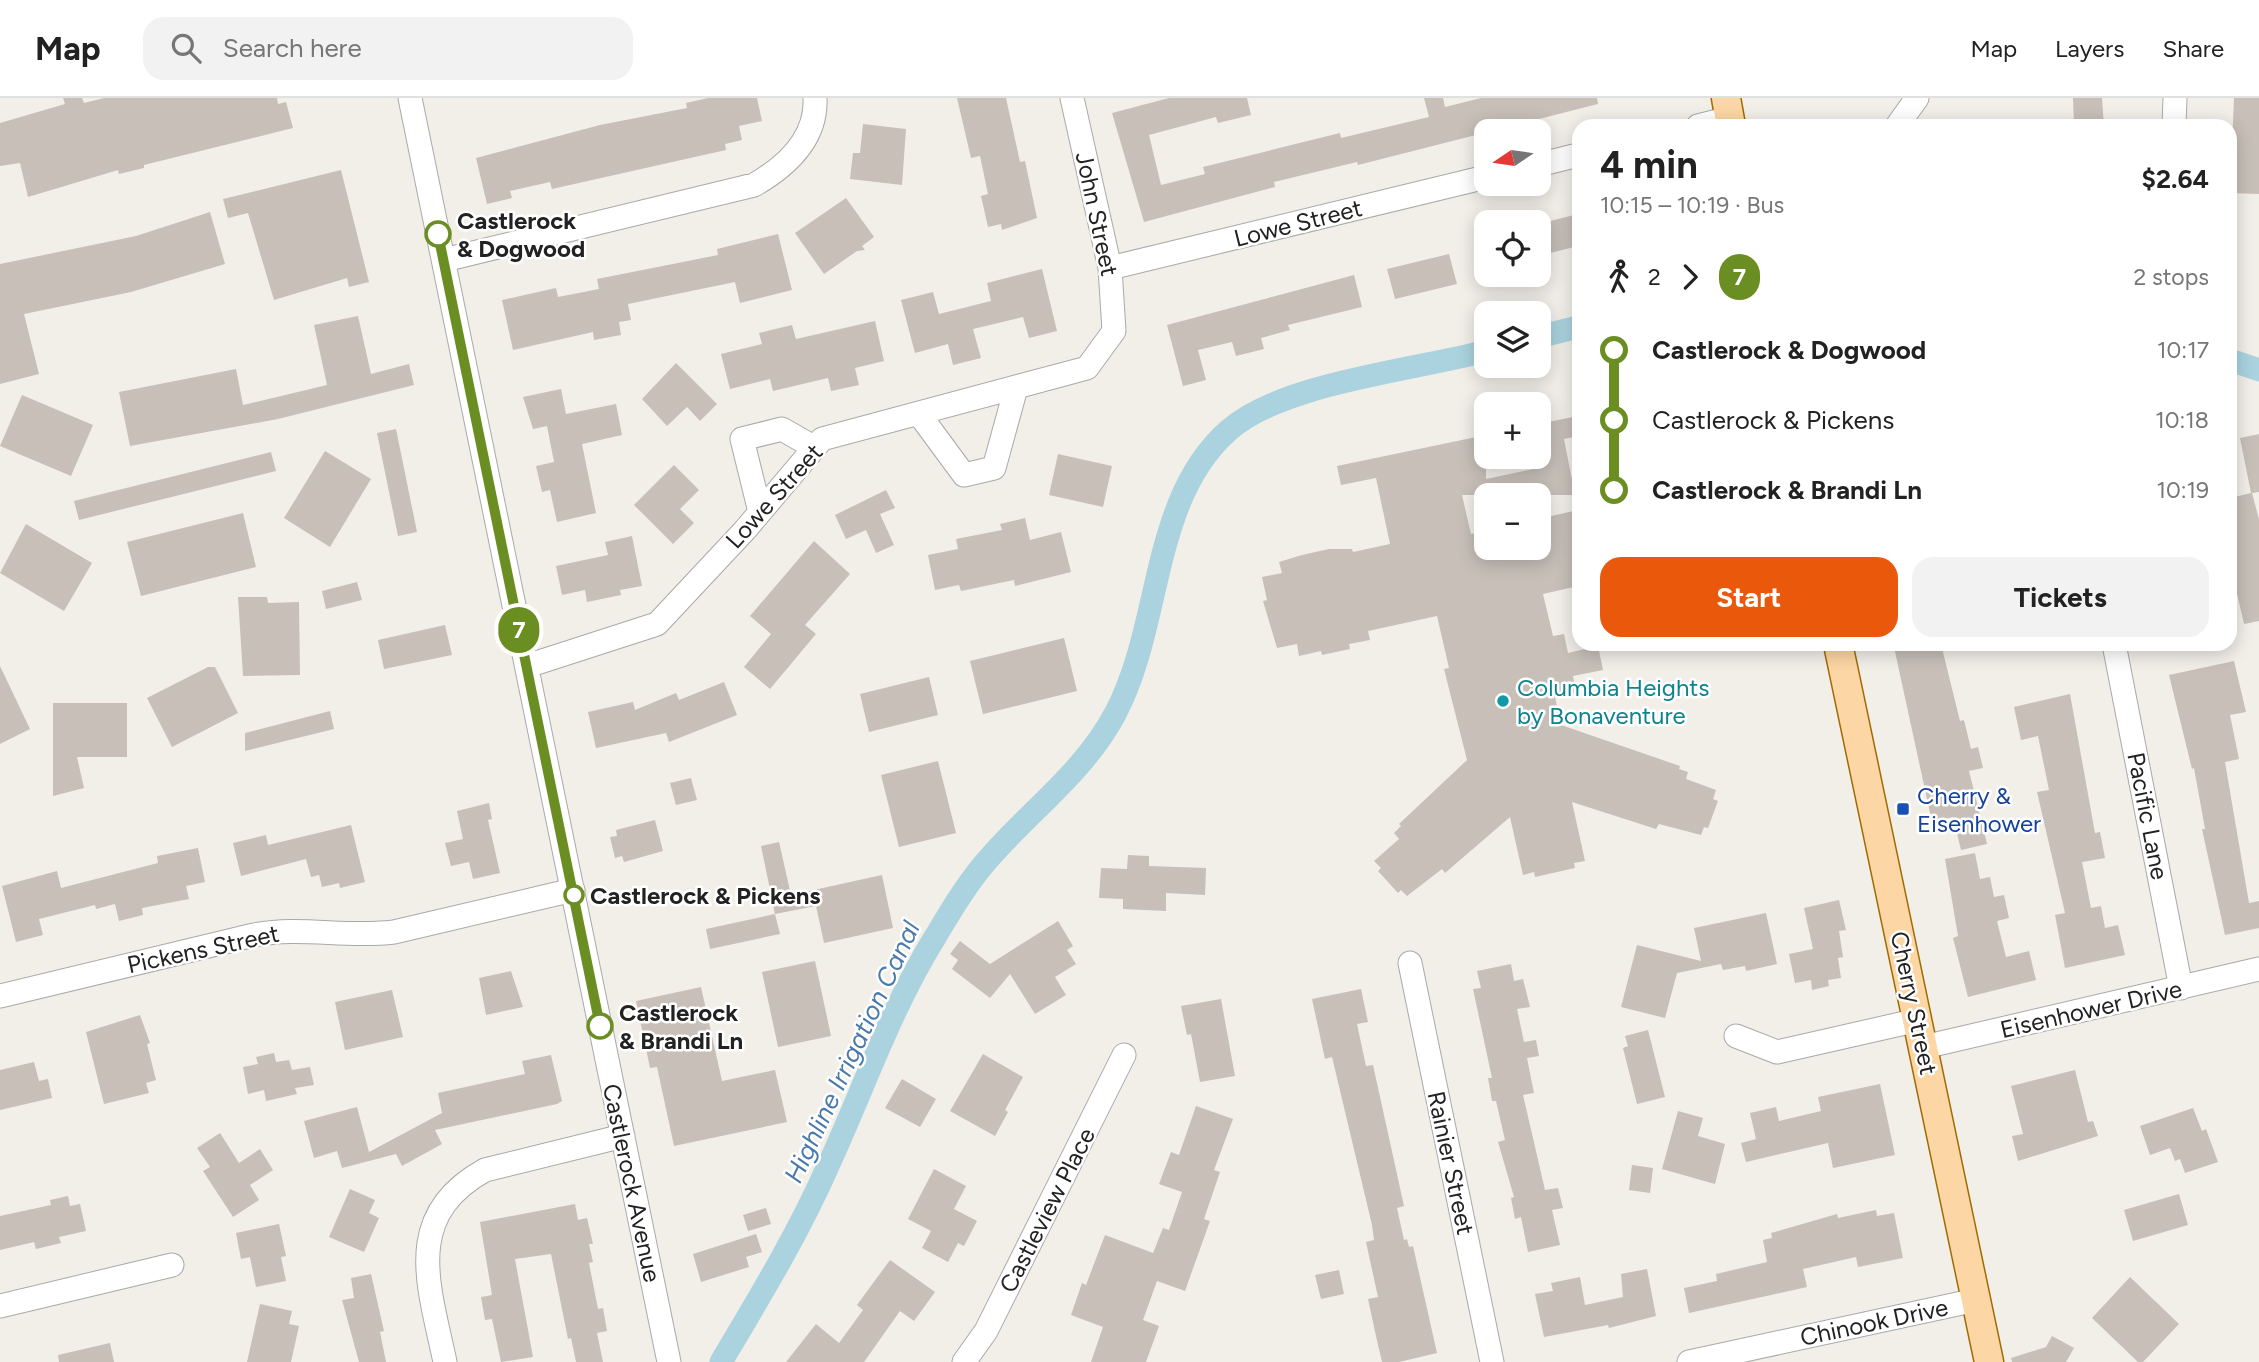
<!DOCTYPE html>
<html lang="en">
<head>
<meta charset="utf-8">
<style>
	:root { --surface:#fff; --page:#f2f2f2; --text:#222; --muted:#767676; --line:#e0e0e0; --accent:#ea580c }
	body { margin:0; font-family:Figtree,sans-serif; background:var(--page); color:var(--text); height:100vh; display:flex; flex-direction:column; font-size:26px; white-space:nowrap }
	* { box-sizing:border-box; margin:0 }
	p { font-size:23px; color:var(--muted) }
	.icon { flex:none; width:38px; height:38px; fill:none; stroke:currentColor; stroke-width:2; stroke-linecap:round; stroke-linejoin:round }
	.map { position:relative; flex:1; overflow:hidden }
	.drawer { position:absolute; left:1572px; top:21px; width:665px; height:532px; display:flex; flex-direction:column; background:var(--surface); border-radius:21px; box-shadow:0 4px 18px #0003 }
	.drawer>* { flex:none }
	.badge { padding:0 14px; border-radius:23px; font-size:24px; line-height:46px }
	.needle { width:46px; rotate:257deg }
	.tools { position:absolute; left:1474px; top:21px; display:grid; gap:14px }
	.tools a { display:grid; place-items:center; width:77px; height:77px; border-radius:14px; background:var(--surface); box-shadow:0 4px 18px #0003; font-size:35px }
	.map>.badge { position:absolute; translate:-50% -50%; box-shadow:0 0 0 4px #fff }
	.legs { display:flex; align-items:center; gap:10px; height:77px; padding:0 28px; font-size:23px }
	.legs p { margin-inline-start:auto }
	.summary { display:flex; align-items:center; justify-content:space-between; height:119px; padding:0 28px }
	h1 { font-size:38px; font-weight:700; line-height:52px }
	.cta { display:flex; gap:14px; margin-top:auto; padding:14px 28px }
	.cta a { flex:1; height:80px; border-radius:21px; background:var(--accent); color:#fff; font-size:28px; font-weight:700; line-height:80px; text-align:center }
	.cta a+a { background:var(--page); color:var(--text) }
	ul { padding:0 28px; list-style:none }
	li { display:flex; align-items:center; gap:24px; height:70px; font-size:26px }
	li i { display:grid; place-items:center; width:10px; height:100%; margin:0 9px; background:currentColor }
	li i::after { content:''; width:18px; height:18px; margin:-9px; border:5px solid; border-radius:50%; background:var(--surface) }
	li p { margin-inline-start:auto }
	li:first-child i { background:linear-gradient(#0000 50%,currentColor 0) }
	li:last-child i { background:linear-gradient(currentColor 50%,#0000 0) }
	header { display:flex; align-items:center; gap:42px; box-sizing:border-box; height:98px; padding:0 35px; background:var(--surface); border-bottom:2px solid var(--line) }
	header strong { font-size:33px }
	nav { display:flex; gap:38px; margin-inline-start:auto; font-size:24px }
	.search { width:490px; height:63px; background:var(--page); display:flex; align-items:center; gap:18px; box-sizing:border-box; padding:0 24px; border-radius:21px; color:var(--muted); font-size:26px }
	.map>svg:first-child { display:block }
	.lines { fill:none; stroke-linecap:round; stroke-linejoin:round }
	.canal { stroke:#aad3df; stroke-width:23 }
	.building { fill:#c7bfb8 }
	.minor-casing { stroke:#a9a9a9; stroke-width:25 }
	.major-casing { stroke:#a06b00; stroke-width:31 }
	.minor { stroke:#fff; stroke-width:23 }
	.major { stroke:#fcd6a4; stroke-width:28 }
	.line-1-casing { stroke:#fff; stroke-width:16 }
	.line-1 { stroke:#6b8e23; stroke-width:10 }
	.stop-1-dot { fill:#fff; stroke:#6b8e23; stroke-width:3.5 }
	.culture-dot { fill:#0f9aa8; stroke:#fff; stroke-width:2.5 }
	.transit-dot { fill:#1a4fb4; stroke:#fff; stroke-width:2.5 }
	.labels { text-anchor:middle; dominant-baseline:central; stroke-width:5; stroke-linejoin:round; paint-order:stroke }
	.street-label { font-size:24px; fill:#222; stroke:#fff }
	.stop-label { font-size:24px; font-weight:bold; fill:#222; stroke:#fff; text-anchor:start }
	.culture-label { font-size:24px; fill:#0d838f; stroke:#fff; text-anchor:start }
	.transit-label { font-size:24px; fill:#164399; stroke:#fff; text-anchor:start }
	.water-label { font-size:26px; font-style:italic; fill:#4a7aab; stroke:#fff }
</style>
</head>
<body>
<header>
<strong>Map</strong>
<div class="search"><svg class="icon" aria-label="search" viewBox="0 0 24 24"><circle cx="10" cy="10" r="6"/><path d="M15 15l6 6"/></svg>Search here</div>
<nav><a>Map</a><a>Layers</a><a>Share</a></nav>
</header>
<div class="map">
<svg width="2259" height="1264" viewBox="0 0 2259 1264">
	<rect width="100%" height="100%" fill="#f2efe9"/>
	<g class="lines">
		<!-- canal -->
		<path class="canal" d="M1538,239L1578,229
			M2230,262L2259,272
			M721,1264C759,1200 798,1136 828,1068C864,990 891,909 937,836C953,809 970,781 991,758C1033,710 1084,674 1115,616C1163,526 1150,401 1229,332C1282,285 1415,272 1486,253"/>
	</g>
	<!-- building -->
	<path class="building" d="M63,0H82L84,5L104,0H277L278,6L286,4L293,30L144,67V70L119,76L118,72L28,99L20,65L0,68V25L65,6Z
		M708,0H757L762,23L739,28L742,42L725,46L726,52L552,91L550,84L510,93L512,100L487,106L476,60L600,27L687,10L686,5Z
		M957,0H1006L1020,64L1025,63L1037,120L1002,132L1001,126L988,129L981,98L988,96L980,58L971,60Z
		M1169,0H1247L1251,17L1218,25L1216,19L1149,37L1161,87L1205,76L1203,69L1340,35L1341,40L1429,19L1424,0H1443L1445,9L1481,0H1597L1598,6L1358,67L1357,64L1274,84L1275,89L1144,124L1112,15Z
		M2073,0H2102L2104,28H2074Z
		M2234,0H2259V96L2230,95Z
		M863,26L906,31L902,87L850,81L853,55H860Z
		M341,72L369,184L349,189L347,180L274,202L248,115L228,120L223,101Z
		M846,100L874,139L862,148L865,152L857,153L824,176L795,135Z
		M210,114L225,166L131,194L24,216L39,276L0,286V166L136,138Z
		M1578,116V148L1538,158V126Z
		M778,136L792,192L740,205L735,184L628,206L631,222L619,224L621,237L594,242L593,234L513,252L502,202L556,190L558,199L599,191L597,181L718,157L717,151Z
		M1449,156L1457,186L1395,201L1387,171Z
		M1042,171L1057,233L1029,240L1023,219L973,231L981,260L953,267L948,246L915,255L901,202L933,194L939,216L991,203L987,185Z
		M1354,177L1362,209L1288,227L1290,232L1261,240L1264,251L1236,258L1232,244L1198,252L1206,282L1183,288L1167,227Z
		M358,218L371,276L409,266L414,287L278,321L130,348L119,294L236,271L243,307L327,287L314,227Z
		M875,223L884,263L855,270L859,287L831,293L828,280L773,293L770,281L730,291L721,256L762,246L759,235L792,227L796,241Z
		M676,265L717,306L700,323L687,309L667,328L642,301Z
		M561,291L566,316L616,306L622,337L582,346L596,415L557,424L550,392L542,394L536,368L554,364L547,328L533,331L523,299Z
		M22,297L93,327L71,378L0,348Z
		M1578,318V338L1564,341L1575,397H1538V390L1500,397H1462L1471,436L1486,433V450H1538V421L1578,412V488L1543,496L1553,538L1564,536L1568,555L1598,548L1603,572L1573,578L1576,594L1555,599L1561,627L1680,668L1679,671L1688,674L1686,681L1716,692L1713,701L1718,703L1708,730L1704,729L1701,737L1659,726L1656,731L1572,704L1585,763L1574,765L1575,770L1535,779L1534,774L1523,777L1510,719L1445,775L1442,771L1407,798L1401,792L1398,795L1378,773L1381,770L1374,763L1399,741L1394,735L1401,728L1399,726L1467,662L1444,571L1449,570L1437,518L1368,533L1370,542L1349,546L1350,551L1322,557L1321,553L1299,558L1297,546L1277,550L1263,503L1267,502L1262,479L1282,475L1279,464L1302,457L1329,451H1352L1353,454L1390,446L1376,380L1341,387L1337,368L1486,337V381L1538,370V326Z
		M396,331L417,434L398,438L377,335Z
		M2259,336V394L2252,395L2259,421V523L2244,526L2230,465V400L2251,395L2240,340Z
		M325,353L371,381L330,449L284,420Z
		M271,354L276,373L79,422L74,403Z
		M1058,356L1112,368L1103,409L1049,397Z
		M674,367L699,392L680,411L694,425L673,446L634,407Z
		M886,392L895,410L880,416L894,447L876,455L866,432L846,441L835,417Z
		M243,415L256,469L141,498L127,444Z
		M1025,420L1030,442L1061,434L1071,474L1015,488L1014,482L961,493L959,487L935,492L928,457L958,451L956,441L1002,432L1000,426Z
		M26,426L92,465L64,513L0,475Z
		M632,438L642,488L620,492L621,497L587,504L585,492L562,497L556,468L608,457L605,444Z
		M814,443L850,476L805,527L816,536L770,591L744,569L771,536L750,518Z
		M357,484L362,502L326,511L322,493Z
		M238,499H267L268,505L299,504L300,577L243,578Z
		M445,527L452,557L384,571L378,542Z
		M1064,540L1077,593L983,616L970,563Z
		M1908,546H1941L1960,623L1964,622L1971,651L1978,649L1983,670L1969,673L1987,746L1961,752L1953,719L1932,724L1894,549Z
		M2234,563L2246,614L2230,617L2239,661L2225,664L2249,805L2259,803V830L2225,837L2202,731H2205L2194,670L2192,671L2169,577Z
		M0,568L30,631L0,646Z
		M208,569H215L238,615L172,649L147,600Z
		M929,579L938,617L869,634L860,596Z
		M724,584L737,617L669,644L666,635L596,650L588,614L633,604L635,612L676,595L679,602Z
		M2070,596L2095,735L2100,734L2105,760L2082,764L2091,810L2101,808L2105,830L2118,827L2125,857L2065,870L2055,817L2065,815L2037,694L2049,692L2038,638L2021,642L2014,609Z
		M53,605H127V659H77L84,690L53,698Z
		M330,613L334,631L245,653V635Z
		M938,663L956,735L899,749L881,677Z
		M691,680L697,702L676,707L670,685Z
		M489,705L492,721L488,722L500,775L473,781L469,764L451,768L445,745L463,741L457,713Z
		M655,722L663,753L624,764L622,758L615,760L610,739L617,738L616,732Z
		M351,727L365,784L340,790L339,785L322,789L319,777L311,779L306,761L241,778L233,745L266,737L268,747Z
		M779,744L791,797L882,777L893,830L824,845L816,808L775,816L761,748Z
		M198,750L205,784L186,788L189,801L142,810L143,817L119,823L115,806L96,811L95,807L39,821L43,837L16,844L2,788L57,773L61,790L158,765L157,758Z
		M1975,755L1980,781L1990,779L1994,799L2004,797L2009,820L1997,823L2006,859L2029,853L2036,882L1968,899L1953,840L1958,838L1945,761Z
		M1128,757L1149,758V768L1206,770L1205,797L1166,795V813L1123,811V801L1099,800L1101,770L1127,771Z
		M1839,802L1846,832L1839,833L1843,859L1838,860L1841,880L1828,882L1829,888L1812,892L1811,882L1795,885L1789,856L1813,851L1804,810Z
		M1766,815L1777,866L1746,873L1745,868L1723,872L1721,866L1677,875L1665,920L1621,909L1637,847L1701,863L1694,830Z
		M775,816L780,836L710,851L706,831Z
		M1058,823L1073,848L1067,852L1076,866L1055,879L1066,897L1035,916L1010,876L990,900L952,871L958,862L950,856L960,843L990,866Z
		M815,863L831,938L778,949L762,874Z
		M1511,866L1514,883L1523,881L1530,909L1517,911L1524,944L1536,942L1539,958L1527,960L1534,995L1523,997L1545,1092L1558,1090L1563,1110L1552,1112L1560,1147L1528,1154L1521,1119L1515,1121L1511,1100L1514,1099L1498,1044L1505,1042L1496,1003H1492L1488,980H1492L1473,891L1481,890L1477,873Z
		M511,873L523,909L486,917L479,880Z
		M701,889L722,983L775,972L787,1024L674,1048L657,969L650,970L636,903Z
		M1361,891L1368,924L1357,926L1366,968L1373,967L1404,1108L1397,1110L1404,1142L1407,1141L1409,1149L1413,1148L1437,1255L1399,1264H1382L1376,1238L1368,1201L1378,1199L1366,1144L1374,1142L1372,1127L1332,959L1325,961L1312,901Z
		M392,892L403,939L345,952L335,904Z
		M1221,901L1235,978L1200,984L1191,936L1187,937L1181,908Z
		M140,917L150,945L147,946L156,982L146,985L149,995L104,1006L86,934Z
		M1648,932L1665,999L1637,1006L1623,950L1628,948L1625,938Z
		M274,955L276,964L289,962L292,972L310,969L314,987L295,990L297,996L266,1003L264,992L248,996L243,969L258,966L256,959Z
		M983,956L1023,979L1005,1012L1008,1014L995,1038L950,1013Z
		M551,957L562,1003L557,1006L435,1032L442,1046L402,1068L396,1056L342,1070L337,1053L314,1060L304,1023L357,1009L369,1054L442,1015L438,995L525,976L522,963Z
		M34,964L39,983L48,981L52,1000L0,1012V972Z
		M2075,972L2088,1024L2093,1023L2098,1038L2018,1063L2012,1038L2023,1036L2011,988Z
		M902,981L936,1001L920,1029L885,1010Z
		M1880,986L1895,1057L1833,1070L1828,1045L1746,1064L1741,1045L1756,1041L1750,1015L1776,1009L1779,1023L1821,1013L1818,999Z
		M1196,1008L1233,1021L1214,1072L1220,1074L1204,1121L1210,1123L1185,1193L1157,1183L1143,1222L1159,1228L1146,1264H1091L1103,1229L1071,1217L1082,1185L1086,1187L1105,1137L1153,1155L1163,1130L1169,1132L1182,1094L1159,1086L1171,1054L1179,1057Z
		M2193,1010L2202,1033L2206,1031L2218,1064L2185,1075L2180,1061L2175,1063L2170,1050L2150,1057L2140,1028Z
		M1678,1013L1703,1020L1698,1038L1725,1046L1715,1086L1662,1071Z
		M220,1035L239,1065L260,1051L273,1072L250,1087L259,1102L233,1119L203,1073L210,1069L197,1050Z
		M1632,1067L1653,1070L1650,1095L1629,1092Z
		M934,1071L966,1088L954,1111L977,1123L964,1148L958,1145L948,1164L922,1150L931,1133L908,1121Z
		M350,1091L375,1102L369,1115L379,1120L364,1154L329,1139Z
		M2179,1096L2188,1127L2133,1143L2124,1112Z
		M68,1098L70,1108L80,1106L86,1133L59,1139L61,1145L36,1151L34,1144L0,1152V1118L51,1107L50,1102Z
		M575,1106L578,1122L587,1120L593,1146H589L593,1164L589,1165L598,1211L603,1210L607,1233L597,1235L603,1264H576L571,1240L568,1241L551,1156L515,1161L533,1259L501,1264L492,1221L485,1222L481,1199L492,1197L480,1124Z
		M766,1110L771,1126L748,1133L743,1117Z
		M1876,1112L1877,1118L1894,1115L1903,1160L1858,1169L1856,1159L1803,1171L1807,1189L1689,1215L1684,1190L1717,1183L1716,1176L1767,1164L1763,1142L1772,1140L1771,1135L1837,1116L1838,1120Z
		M279,1126L286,1158L281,1159L286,1183L256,1189L250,1159L241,1161L236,1135Z
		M756,1136L762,1154L746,1159L749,1169L701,1184L693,1156Z
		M890,1162L935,1194L914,1223L900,1213L864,1264H786L816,1226L839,1245L863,1212L857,1207Z
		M1647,1171L1656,1218L1609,1230L1608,1227L1544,1239L1535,1196L1553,1193L1551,1185L1580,1179L1585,1207L1623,1199L1621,1176Z
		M1339,1172L1344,1196L1321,1201L1315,1177Z
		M371,1176L384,1233L380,1234L386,1264H359L342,1202L354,1200L351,1180Z
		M2130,1179L2179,1226L2143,1264H2138L2092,1220Z
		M260,1206L292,1213L289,1226L299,1228L291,1264H247Z
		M2052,1238L2074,1250L2066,1264H2012L2011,1260L2046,1249Z
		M110,1245L114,1264H59L58,1257Z"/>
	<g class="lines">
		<!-- minor casing -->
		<g class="minor-casing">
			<path id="minor" d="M410,0L669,1264
				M1698,28L1730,20
				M1897,28L1917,0
				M2174,28L2175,0
				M1538,67L1578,57
				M444,162L754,87C787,68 817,41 815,0
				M1110,170L1486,79
				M919,316L964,377L994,370L1016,290
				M760,414L742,341L782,331L815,350
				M2114,546L2181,890
				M527,568L657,526L745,432L822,341L1087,270L1114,233L1110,170L1072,0
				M1410,865L1492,1264
				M0,898L254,837C300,828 347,840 394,834L573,792
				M1736,938L1777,954L1918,922
				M1924,949L2259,871
				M0,1208L172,1167
				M445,1264C429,1187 402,1118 485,1072L623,1038
				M964,1264L986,1233L1124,957
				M1689,1264L1976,1202"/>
		</g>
		<!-- major casing -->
		<g class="major-casing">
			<path id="major" d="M1726,0L1731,28
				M1838,546L1989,1264"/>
		</g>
		<!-- minor -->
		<use href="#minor" class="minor"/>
		<!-- major -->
		<use href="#major" class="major"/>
	</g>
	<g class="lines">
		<!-- line-1 casing -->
		<g class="line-1-casing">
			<path id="line-1" d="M438,136L600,928"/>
		</g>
		<!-- line-1 -->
		<use href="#line-1" class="line-1"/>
	</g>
	<!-- markers -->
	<g class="stop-1-dot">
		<circle cx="438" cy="136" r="12"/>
		<circle cx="574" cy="797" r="9"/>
		<circle cx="600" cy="928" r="12"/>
	</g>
	<circle class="culture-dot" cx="1503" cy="603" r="7"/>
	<rect class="transit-dot" x="1896" y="704" width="14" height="14" rx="3.5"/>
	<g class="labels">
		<!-- street labels -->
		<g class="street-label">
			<text transform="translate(1097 116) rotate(78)">John Street</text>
			<text transform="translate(1298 125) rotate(-14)">Lowe Street</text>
			<text transform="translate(774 398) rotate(-48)">Lowe Street</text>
			<text transform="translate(2148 718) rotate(79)">Pacific Lane</text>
			<text transform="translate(203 851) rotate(-12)">Pickens Street</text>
			<text transform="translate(1914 905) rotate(78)">Cherry Street</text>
			<text transform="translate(2091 911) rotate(-13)">Eisenhower Drive</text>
			<text transform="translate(1451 1065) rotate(78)">Rainier Street</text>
			<text transform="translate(632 1085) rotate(78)">Castlerock Avenue</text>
			<text transform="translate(1047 1112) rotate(-63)">Castleview Place</text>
			<text transform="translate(1874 1224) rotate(-12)">Chinook Drive</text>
		</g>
		<!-- stop labels -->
		<g class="stop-label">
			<text x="457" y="122">Castlerock<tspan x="457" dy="28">&amp; Dogwood</tspan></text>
			<text x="590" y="797">Castlerock &amp; Pickens</text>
			<text x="619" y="914">Castlerock<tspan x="619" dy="28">&amp; Brandi Ln</tspan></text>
		</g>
		<!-- culture labels -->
		<g class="culture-label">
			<text x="1517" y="589">Columbia Heights<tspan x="1517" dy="28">by Bonaventure</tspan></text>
		</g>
		<!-- transit labels -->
		<g class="transit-label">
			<text x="1917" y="697">Cherry &amp;<tspan x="1917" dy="28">Eisenhower</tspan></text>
		</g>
		<!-- water labels -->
		<g class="water-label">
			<text transform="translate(852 954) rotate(-65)">Highline Irrigation Canal</text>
		</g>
	</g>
</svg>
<div class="tools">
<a><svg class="needle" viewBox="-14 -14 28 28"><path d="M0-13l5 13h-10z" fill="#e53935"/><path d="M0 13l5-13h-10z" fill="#767676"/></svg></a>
<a><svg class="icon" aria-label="locate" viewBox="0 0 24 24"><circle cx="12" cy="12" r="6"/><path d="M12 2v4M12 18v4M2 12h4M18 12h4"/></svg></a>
<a><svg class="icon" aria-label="layers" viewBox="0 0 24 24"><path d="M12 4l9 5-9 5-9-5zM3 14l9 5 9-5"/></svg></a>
<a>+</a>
<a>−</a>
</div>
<b class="badge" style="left:519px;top:532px;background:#6b8e23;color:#fff">7</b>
<section class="drawer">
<div class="summary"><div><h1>4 min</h1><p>10:15 – 10:19 · Bus</p></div><b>$2.64</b></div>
<div class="legs"><svg class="icon" aria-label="walk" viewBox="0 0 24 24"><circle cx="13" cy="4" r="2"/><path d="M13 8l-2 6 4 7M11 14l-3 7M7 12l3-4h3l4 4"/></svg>2<svg class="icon" aria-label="forward" viewBox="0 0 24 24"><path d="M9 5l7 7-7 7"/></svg><b class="badge" style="background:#6b8e23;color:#fff">7</b><p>2 stops</p></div>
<ul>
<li><i style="color:#6b8e23"></i><b>Castlerock &amp; Dogwood</b><p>10:17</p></li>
<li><i style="color:#6b8e23"></i><span>Castlerock &amp; Pickens</span><p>10:18</p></li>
<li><i style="color:#6b8e23"></i><b>Castlerock &amp; Brandi Ln</b><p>10:19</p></li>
</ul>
<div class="cta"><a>Start</a><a>Tickets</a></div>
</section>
</div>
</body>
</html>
